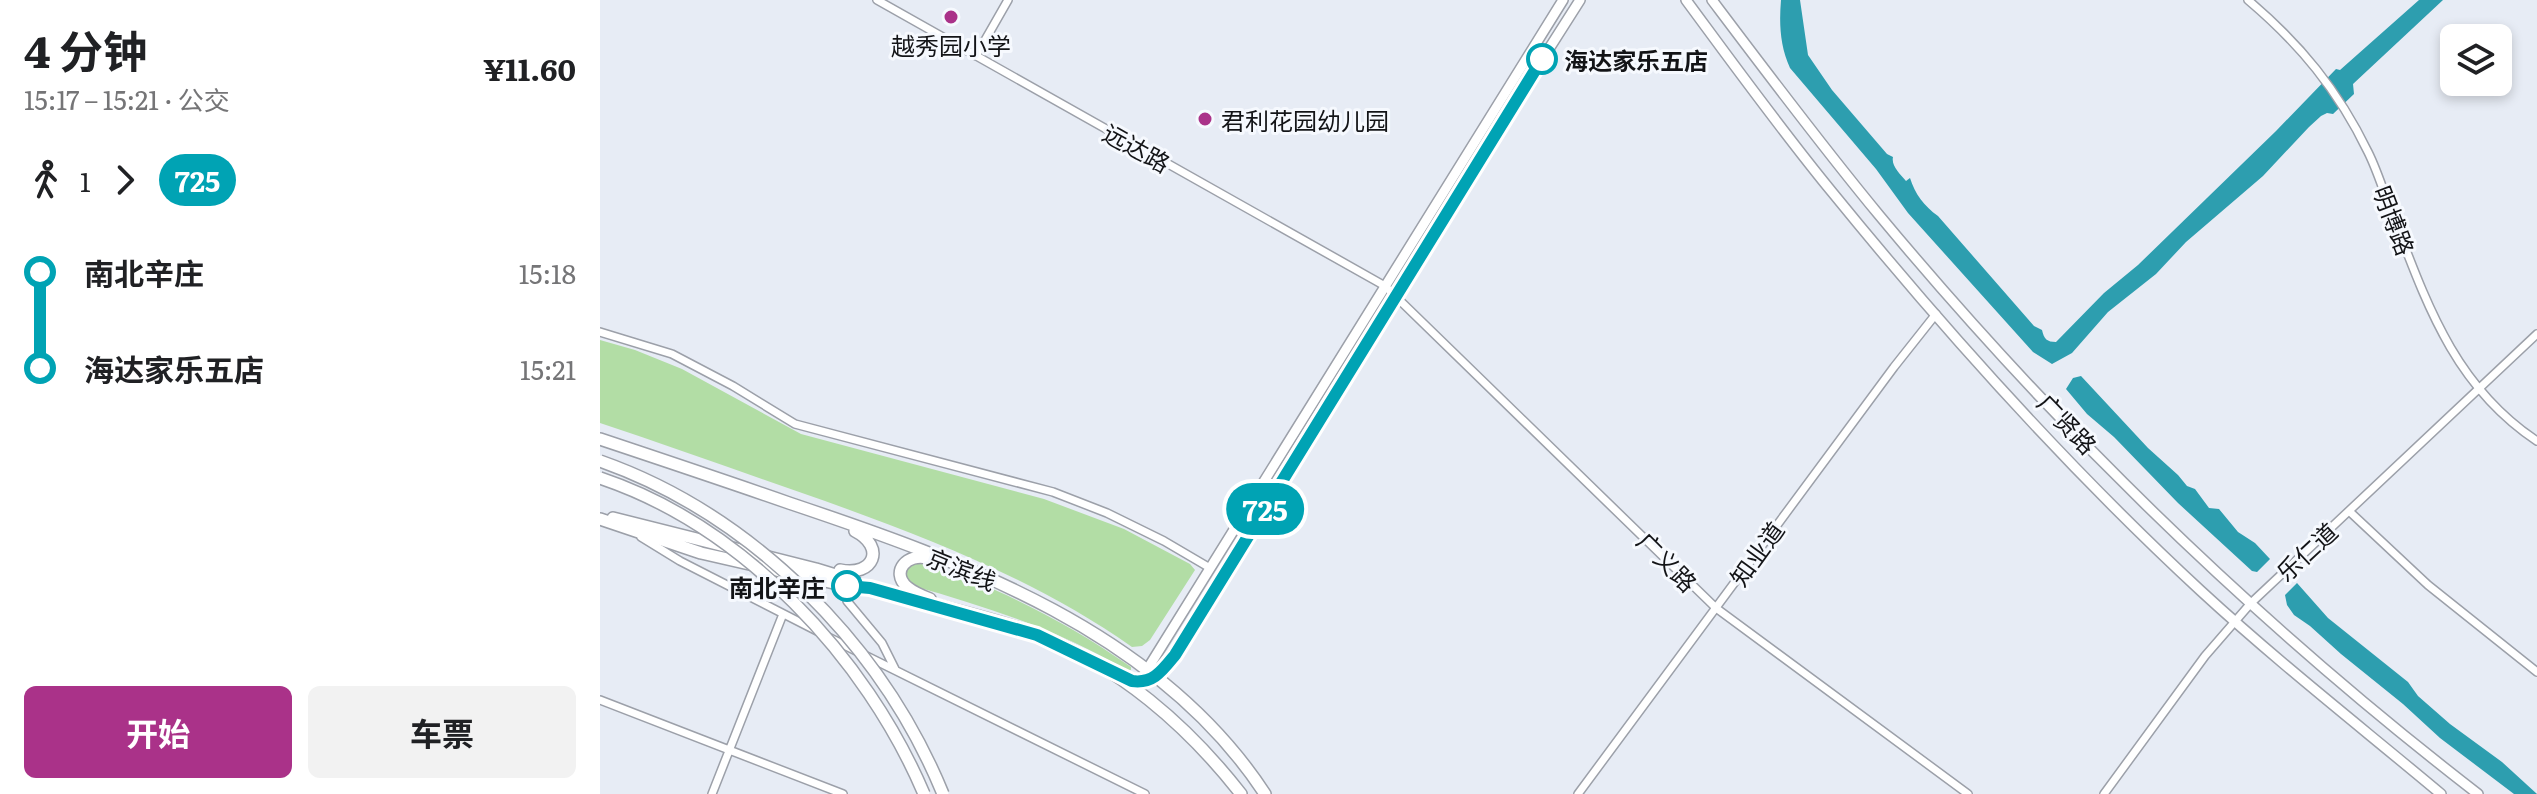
<!DOCTYPE html>
<html lang="zh">
<head>
<meta charset="utf-8">
<style>
	:root { --surface:#fff; --page:#f2f2f2; --text:#202124; --muted:#757577; --accent:#aa3289 }
	body { margin:0; font-family:Literata,"Noto Sans SC",serif; background:var(--page); color:var(--text); height:100vh; display:flex; flex-direction:column; font-size:30px; white-space:nowrap }
	* { box-sizing:border-box; margin:0 }
	p { font-size:26px; color:var(--muted) }
	.icon { flex:none; width:44px; height:44px; fill:none; stroke:currentColor; stroke-width:2; stroke-linecap:round; stroke-linejoin:round }
	.map { position:relative; flex:1; overflow:hidden }
	.sheet { display:flex; flex-direction:column; background:var(--surface); width:600px }
	.sheet>* { flex:none }
	.badge { padding:0 16px; border-radius:26px; font-size:28px; line-height:52px }
	.controls { position:absolute; left:1840px; top:24px; display:grid; gap:16px }
	.controls a { display:grid; place-items:center; width:72px; height:72px; border-radius:12px; background:var(--surface); box-shadow:0 4px 12px #0003; font-size:40px }
	.map>.badge { position:absolute; translate:-50% -50%; box-shadow:0 0 0 4px #fff }
	.legs { display:flex; align-items:center; gap:12px; height:88px; padding:0 24px; font-size:26px }
	.legs p { margin-inline-start:auto }
	.summary { display:flex; align-items:center; justify-content:space-between; height:136px; padding:0 24px }
	h1 { font-size:44px; font-weight:700; line-height:60px }
	.action { display:flex; gap:16px; margin-top:auto; padding:16px 24px }
	.action a { flex:1; height:92px; border-radius:12px; background:var(--accent); color:#fff; font-size:32px; font-weight:700; line-height:92px; text-align:center }
	.action a+a { background:var(--page); color:var(--text) }
	ul { padding:0 24px; list-style:none }
	li { display:flex; align-items:center; gap:28px; height:96px; font-size:30px }
	li i { display:grid; place-items:center; width:12px; height:100%; margin:0 10px; background:currentColor }
	li i::after { content:''; width:20px; height:20px; margin:-10px; border:6px solid; border-radius:50%; background:var(--surface) }
	li p { margin-inline-start:auto }
	li:first-child i { background:linear-gradient(#0000 50%,currentColor 0) }
	li:last-child i { background:linear-gradient(currentColor 50%,#0000 0) }
	main { display:flex; flex:1; min-height:0 }
	.map>svg:first-child { display:block }
	.green { fill:#b2dda5 }
	.water { fill:#2d9eaf }
	.lines { fill:none; stroke-linecap:round; stroke-linejoin:round }
	.minor-casing { stroke:#9ca0a9; stroke-width:10 }
	.major-casing { stroke:#9ca0a9; stroke-width:12 }
	.highway-casing { stroke:#9ca0a9; stroke-width:14 }
	.minor { stroke:#fff; stroke-width:7 }
	.major { stroke:#fff; stroke-width:9 }
	.highway { stroke:#fff; stroke-width:11 }
	.highway-bridge-casing { stroke:#9ca0a9; stroke-width:14; stroke-linecap:butt }
	.highway-bridge { stroke:#fff; stroke-width:11 }
	.line-1-casing { stroke:#fff; stroke-width:18 }
	.line-1 { stroke:#00a3b4; stroke-width:12 }
	.poi-dot { fill:#aa3289; stroke:#f6f9fe; stroke-width:3 }
	.stop-1-dot { fill:#fff; stroke:#00a3b4; stroke-width:4 }
	.labels { text-anchor:middle; dominant-baseline:central; stroke-width:6; stroke-linejoin:round; paint-order:stroke }
	.poi-label { font-size:24px; fill:#131417; stroke:#f6f9fe }
	.stop-label { font-size:24px; font-weight:bold; fill:#131417; stroke:#f6f9fe; text-anchor:start }
	.street-label { font-size:24px; fill:#131417; stroke:#f6f9fe }
</style>
</head>
<body>
<main>
<section class="sheet">
<div class="summary"><div><h1>4 分钟</h1><p>15:17 – 15:21 · 公交</p></div><b>¥11.60</b></div>
<div class="legs"><svg class="icon" aria-label="walk" viewBox="0 0 24 24"><circle cx="13" cy="4" r="2"/><path d="M13 8l-2 6 4 7M11 14l-3 7M7 12l3-4h3l4 4"/></svg>1<svg class="icon" aria-label="forward" viewBox="0 0 24 24"><path d="M9 5l7 7-7 7"/></svg><b class="badge" style="background:#00a3b4;color:#fff">725</b></div>
<ul>
<li><i style="color:#00a3b4"></i><b>南北辛庄</b><p>15:18</p></li>
<li><i style="color:#00a3b4"></i><b>海达家乐五店</b><p>15:21</p></li>
</ul>
<div class="action"><a>开始</a><a>车票</a></div>
</section>
<div class="map">
<svg width="1937" height="794" viewBox="0 0 1937 794">
	<rect width="100%" height="100%" fill="#e7ecf5"/>
	<!-- green -->
	<path class="green" d="M0,340L35,350L82,369L201,434L444,499L524,529L590,564L595,570L550,640L542,646L532,647C438,581 333,540 225,501C150,475 75,448 0,423Z
		M325,561C401,590 464,620 531,667V670L528,671C461,631 388,607 313,586L306,578L307,568L311,563Z"/>
	<!-- water -->
	<path class="water" d="M1181,0H1200L1208,55L1232,90L1287,154L1293,157C1291,166 1300,174 1306,181L1310,178C1315,194 1324,206 1338,216L1434,326L1442,330C1444,339 1447,342 1456,342L1504,293L1538,265L1676,131L1736,69L1740,70L1819,0H1843L1753,84L1754,94L1733,114L1727,113L1721,116L1709,127L1663,176L1586,242L1556,274L1508,312L1472,353L1452,364L1433,352L1308,213L1276,169L1190,68C1180,46 1179,24 1181,0Z
		M1481,376L1548,448L1578,475L1587,486L1595,489L1609,508L1619,509L1638,532L1655,543L1670,559L1657,572L1652,571L1578,503L1514,437L1487,414L1466,389L1473,378Z
		M1697,583L1728,618L1808,682L1818,696L1850,724L1902,762L1937,794H1914L1840,738L1803,704L1741,654L1710,626L1694,615L1687,605L1685,595Z"/>
	<g class="lines">
		<!-- minor casing -->
		<g class="minor-casing">
			<path id="minor" d="M277,0L785,286L1116,608L1368,794
				M1648,0C1700,44 1738,90 1768,152C1776,168 1782,186 1788,203C1824,295 1850,383 1937,441
				M376,56L408,0
				M0,332L72,354L133,386L195,424L453,492L507,513L564,541L610,568
				M1749,511L1828,585L1937,672
				M41,537L80,561L217,631
				M247,586V601L282,643L295,669
				M228,637L545,794
				M0,700L243,794
				M112,794L183,614
				M978,794L1294,367L1336,314
				M1504,794L1605,656L1651,603L1937,334"/>
		</g>
		<!-- major casing -->
		<g class="major-casing">
			<path id="major" d="M1086,0C1134,65 1181,130 1232,192C1346,332 1469,469 1601,591C1678,662 1761,727 1841,794
				M1112,0C1167,73 1221,145 1279,215C1456,428 1658,624 1878,794
				M572,661L896,132L980,0
				M545,673L963,0"/>
		</g>
		<!-- highway casing -->
		<g class="highway-casing">
			<path id="highway" d="M0,439C63,460 126,481 189,503C365,562 559,632 665,794
				M13,518L216,569L255,581
				M0,519L101,553L247,586L270,588C325,604 382,614 436,634C518,665 588,726 641,794
				M327,558C308,553 290,571 307,587C313,592 322,596 330,599
				M240,570C274,577 286,547 255,531
				M520,676C549,688 557,677 575,655"/>
		</g>
		<!-- minor -->
		<use href="#minor" class="minor"/>
		<!-- major -->
		<use href="#major" class="major"/>
		<!-- highway -->
		<use href="#highway" class="highway"/>
		<!-- highway-bridge casing -->
		<g class="highway-bridge-casing">
			<path id="highway-bridge" d="M0,461C153,515 282,645 343,794
				M0,478C143,526 266,657 324,794"/>
		</g>
		<!-- highway-bridge -->
		<use href="#highway-bridge" class="highway-bridge"/>
	</g>
	<g class="lines">
		<!-- line-1 casing -->
		<g class="line-1-casing">
			<path id="line-1" d="M247,586L270,588L437,635L532,681C553,684 562,671 575,655L942,59"/>
		</g>
		<!-- line-1 -->
		<use href="#line-1" class="line-1"/>
	</g>
	<!-- markers -->
	<g class="poi-dot">
		<circle cx="351" cy="17" r="8"/>
		<circle cx="605" cy="119" r="8"/>
	</g>
	<g class="stop-1-dot">
		<circle cx="942" cy="59" r="14"/>
		<circle cx="247" cy="586" r="14"/>
	</g>
	<g class="labels">
		<!-- poi labels -->
		<g class="poi-label">
			<text x="351" y="44">越秀园小学</text>
			<text x="621" y="119" text-anchor="start">君利花园幼儿园</text>
		</g>
		<!-- stop labels -->
		<g class="stop-label">
			<text x="964" y="59">海达家乐五店</text>
			<text x="225" y="586" text-anchor="end">南北辛庄</text>
		</g>
		<!-- street labels -->
		<g class="street-label">
			<text transform="translate(537 147) rotate(29)">远达路</text>
			<text transform="translate(1795 220) rotate(69)">明博路</text>
			<text transform="translate(1468 423) rotate(46)">广贤路</text>
			<text transform="translate(1706 551) rotate(-43)">乐仁道</text>
			<text transform="translate(1156 553) rotate(-54)">知业道</text>
			<text transform="translate(1068 561) rotate(45)">广义路</text>
			<text transform="translate(362 568) rotate(22)">京滨线</text>
		</g>
	</g>
</svg>
<div class="controls">
<a><svg class="icon" aria-label="layers" viewBox="0 0 24 24"><path d="M12 4l9 5-9 5-9-5zM3 14l9 5 9-5"/></svg></a>
</div>
<b class="badge" style="left:665px;top:509px;background:#00a3b4;color:#fff">725</b>
</div>
</main>
</body>
</html>
